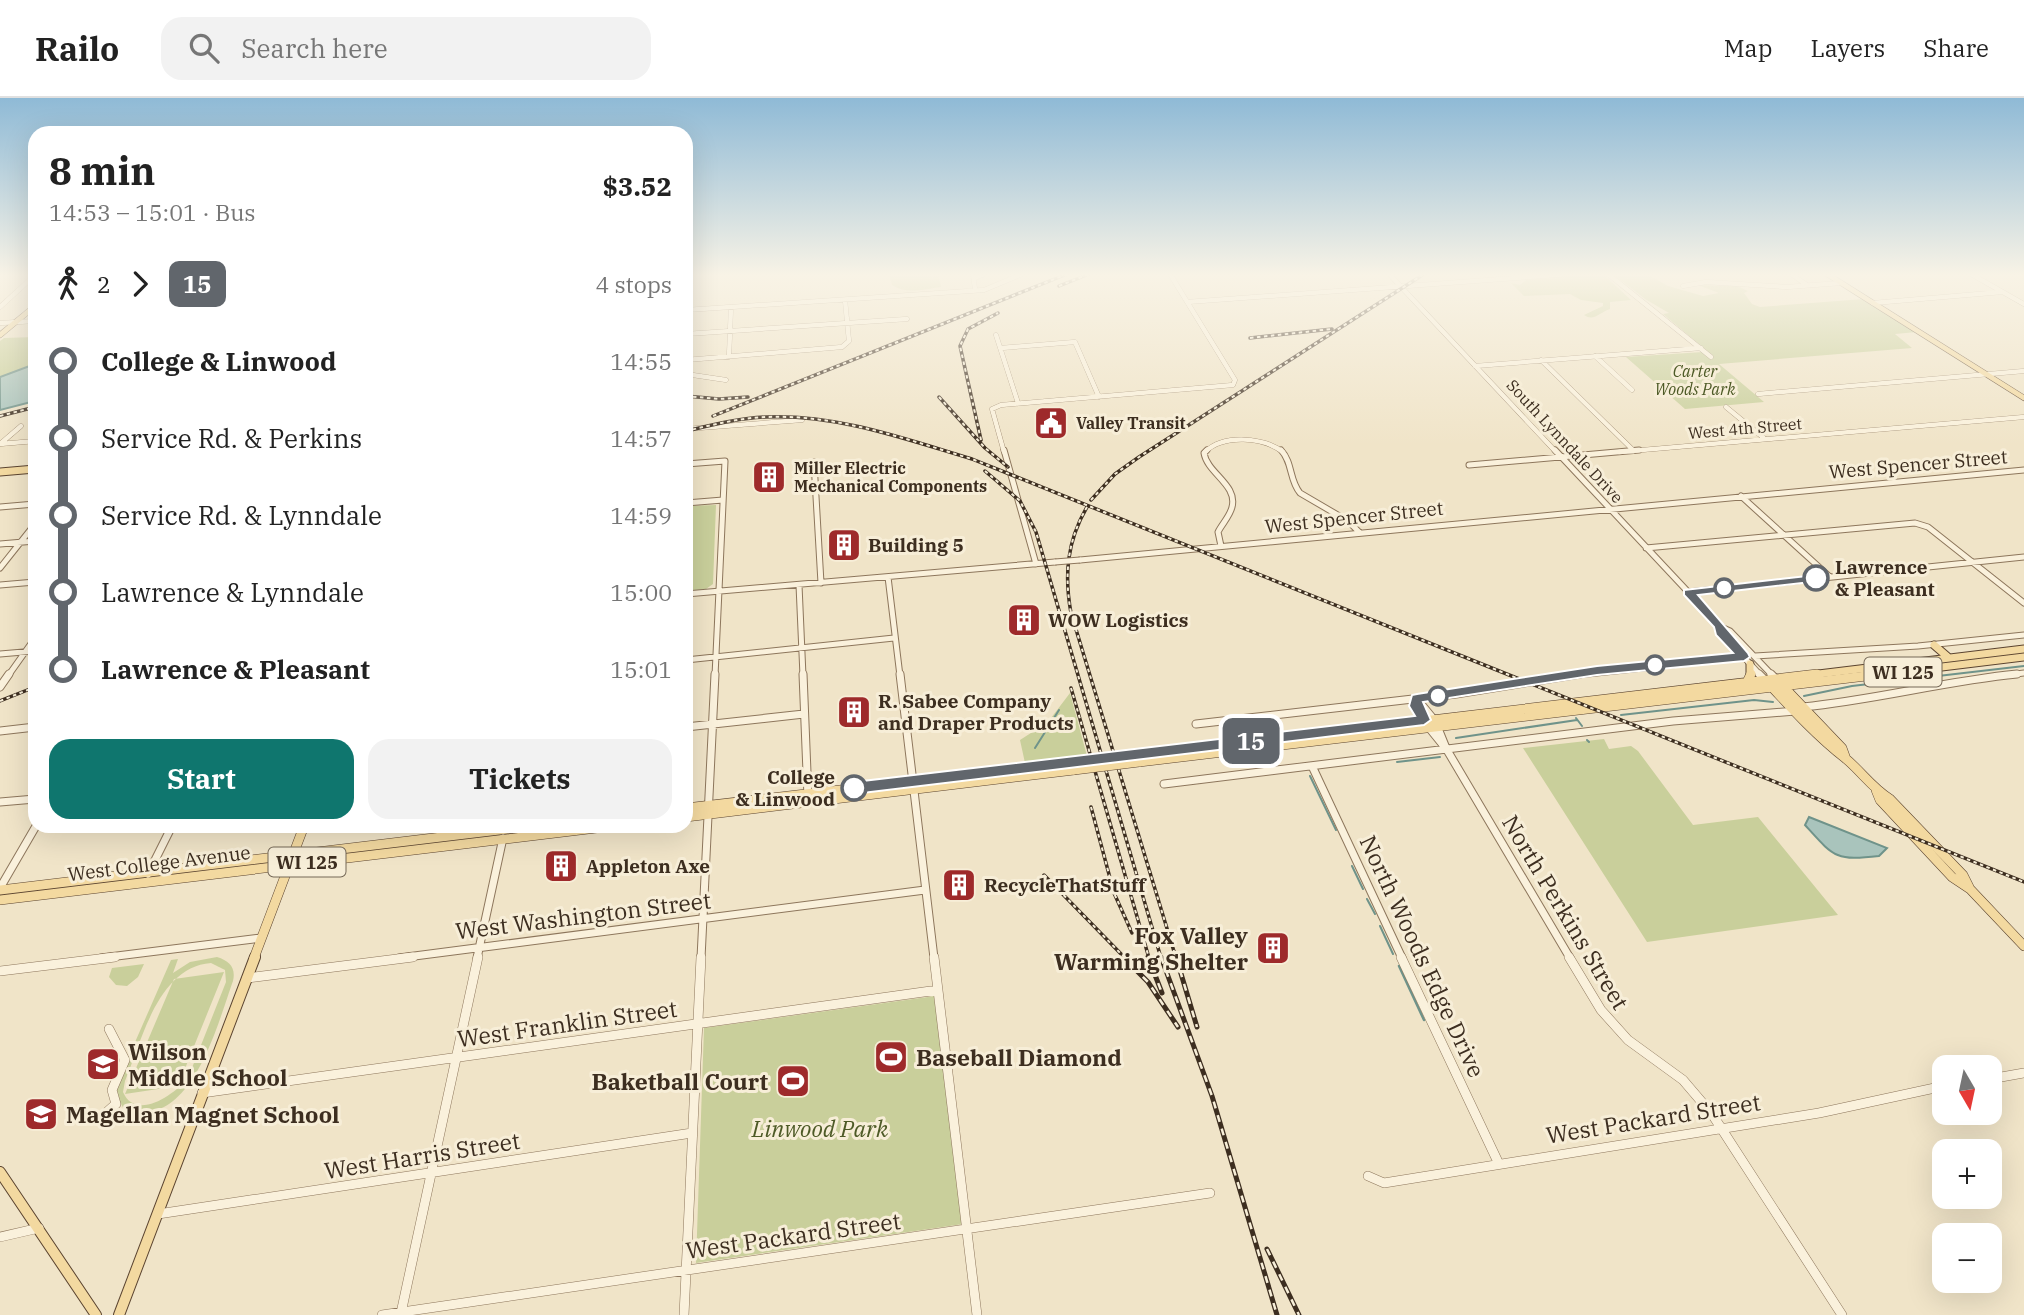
<!DOCTYPE html>
<html lang="en">
<head>
<meta charset="utf-8">
<style>
	:root { --surface:#fff; --page:#f2f2f2; --text:#222; --muted:#767676; --line:#e0e0e0; --accent:#0f766e }
	body { margin:0; font-family:"IBM Plex Serif",serif; background:var(--page); color:var(--text); height:100vh; display:flex; flex-direction:column; font-size:26px; white-space:nowrap }
	* { box-sizing:border-box; margin:0 }
	p { font-size:23px; color:var(--muted) }
	.icon { flex:none; width:38px; height:38px; fill:none; stroke:currentColor; stroke-width:2; stroke-linecap:round; stroke-linejoin:round }
	.map { position:relative; flex:1; overflow:hidden }
	.details { position:absolute; left:28px; top:28px; width:665px; height:707px; display:flex; flex-direction:column; background:var(--surface); border-radius:21px; box-shadow:0 7px 28px #0002 }
	.details>* { flex:none }
	.badge { padding:0 14px; border-radius:10px; font-size:24px; line-height:46px }
	.needle { width:46px; rotate:171deg }
	.buttons { position:absolute; left:1932px; top:957px; display:grid; gap:14px }
	.buttons a { display:grid; place-items:center; width:70px; height:70px; border-radius:14px; background:var(--surface); box-shadow:0 7px 28px #0002; font-size:35px }
	.map>.badge { position:absolute; translate:-50% -50%; box-shadow:0 0 0 4px #fff }
	.legs { display:flex; align-items:center; gap:10px; height:77px; padding:0 21px; font-size:23px }
	.legs p { margin-inline-start:auto }
	.summary { display:flex; align-items:center; justify-content:space-between; height:119px; padding:0 21px }
	h1 { font-size:38px; font-weight:800; line-height:52px }
	.action { display:flex; gap:14px; margin-top:auto; padding:14px 21px }
	.action a { flex:1; height:80px; border-radius:21px; background:var(--accent); color:#fff; font-size:28px; font-weight:800; line-height:80px; text-align:center }
	.action a+a { background:var(--page); color:var(--text) }
	ul { padding:0 21px; list-style:none }
	li { display:flex; align-items:center; gap:24px; height:77px; font-size:26px }
	li i { display:grid; place-items:center; width:10px; height:100%; margin:0 9px; background:currentColor }
	li i::after { content:''; width:18px; height:18px; margin:-9px; border:5px solid; border-radius:50%; background:var(--surface) }
	li p { margin-inline-start:auto }
	li:first-child i { background:linear-gradient(#0000 50%,currentColor 0) }
	li:last-child i { background:linear-gradient(currentColor 50%,#0000 0) }
	header { display:flex; align-items:center; gap:42px; box-sizing:border-box; height:98px; padding:0 35px; background:var(--surface); border-bottom:2px solid var(--line) }
	header strong { font-size:33px }
	nav { display:flex; gap:38px; margin-inline-start:auto; font-size:24px }
	.search { width:490px; height:63px; background:var(--page); display:flex; align-items:center; gap:18px; box-sizing:border-box; padding:0 24px; border-radius:21px; color:var(--muted); font-size:26px }
	.map>svg:first-child { display:block }
	.green { fill:#c9cf9b; fill-rule:evenodd }
	.water { fill:#a9c4bc; stroke:#6f938a; stroke-width:2 }
	.lines { fill:none; stroke-linecap:round; stroke-linejoin:round }
	.stream-far1 { stroke:#6f938a; stroke-width:2 }
	.stream { stroke:#6f938a; stroke-width:2.5 }
	.minor-far3-casing { stroke:#8d765c; stroke-width:5 }
	.minor-far2-casing { stroke:#8d765c; stroke-width:7 }
	.minor-far1-casing { stroke:#8d765c; stroke-width:9 }
	.minor-casing { stroke:#8d765c; stroke-width:10 }
	.major-far3-casing { stroke:#5b4430; stroke-width:6 }
	.major-far2-casing { stroke:#5b4430; stroke-width:9 }
	.major-far1-casing { stroke:#5b4430; stroke-width:10 }
	.major-casing { stroke:#5b4430; stroke-width:12 }
	.minor-far3 { stroke:#faf1dc; stroke-width:4.5 }
	.minor-far2 { stroke:#faf1dc; stroke-width:5 }
	.minor-far1 { stroke:#faf1dc; stroke-width:7 }
	.minor { stroke:#faf1dc; stroke-width:9 }
	.major-far3 { stroke:#f3d9a0; stroke-width:5 }
	.major-far2 { stroke:#f3d9a0; stroke-width:7 }
	.major-far1 { stroke:#f3d9a0; stroke-width:9 }
	.major { stroke:#f3d9a0; stroke-width:10 }
	.rail-far1-casing { stroke:#3d2e20; stroke-width:3.5 }
	.rail-casing { stroke:#3d2e20; stroke-width:5 }
	.rail-far1 { stroke:#f7eed8; stroke-width:2; stroke-dasharray:3.5; stroke-linecap:butt }
	.rail { stroke:#f7eed8; stroke-width:2.5; stroke-dasharray:7; stroke-linecap:butt }
	.minor-bridge-casing { stroke:#8d765c; stroke-width:7; stroke-linecap:butt }
	.major-bridge-casing { stroke:#5b4430; stroke-width:10; stroke-linecap:butt }
	.minor-bridge { stroke:#faf1dc; stroke-width:5 }
	.major-bridge { stroke:#f3d9a0; stroke-width:9 }
	.line-1 { fill:#61666c; stroke:#fff; stroke-width:2 }
	.stop-1-dot { fill:#fff; stroke:#61666c; stroke-width:3.5 }
	.labels { text-anchor:middle; dominant-baseline:central; stroke-width:6; stroke-linejoin:round; paint-order:stroke }
	.far-park-label { font-size:16px; font-style:italic; fill:#4d5a26; stroke:#f7eed8 }
	.far-poi-label { font-size:16px; font-weight:bold; fill:#3d2e20; stroke:#f7eed8; text-anchor:start }
	.far-street-label { font-size:16px; fill:#3d2e20; stroke:#f7eed8 }
	.shield { fill:#f7eed8; stroke:#756857; stroke-width:2 }
	.shield-label { font-size:18px; font-weight:bold; fill:#3d2e20 }
	.street-label { font-size:19px; fill:#3d2e20; stroke:#f7eed8 }
	.poi-label { font-size:19px; font-weight:bold; fill:#3d2e20; stroke:#f7eed8; text-anchor:start }
	.stop-label { font-size:19px; font-weight:bold; fill:#3d2e20; stroke:#f7eed8; text-anchor:start }
	.near-street-label { font-size:23px; fill:#3d2e20; stroke:#f7eed8 }
	.near-poi-label { font-size:23px; font-weight:bold; fill:#3d2e20; stroke:#f7eed8; text-anchor:start }
	.near-park-label { font-size:23px; font-style:italic; fill:#4d5a26; stroke:#f7eed8 }
</style>
</head>
<body>
<header>
<strong>Railo</strong>
<div class="search"><svg class="icon" aria-label="search" viewBox="0 0 24 24"><circle cx="10" cy="10" r="6"/><path d="M15 15l6 6"/></svg>Search here</div>
<nav><a>Map</a><a>Layers</a><a>Share</a></nav>
</header>
<div class="map">
<svg width="2024" height="1217" viewBox="0 0 2024 1217">
	<rect width="100%" height="100%" fill="#f0e4c8"/>
	<!-- green -->
	<path class="green" d="M889,176H894L896,184L895,176H931L933,183V176H938L941,189C924,191 908,197 892,187Z
		M1613,176H1647L1668,188L1703,198L1719,195L1698,187L1737,188L1748,193L1744,195L1752,206L1760,209L1864,201L1917,234L1895,236L1912,250L1719,266L1764,304L1685,311L1626,259L1703,254L1713,258L1663,216L1669,215L1645,201Z
		M1597,177L1605,178L1631,202L1610,204V211C1600,214 1594,224 1584,217L1603,208V205L1581,202L1570,196L1524,198L1511,185L1520,187L1526,182Z
		M35,239V266L0,279V243L4,240Z
		M716,407L713,486L706,491L686,494V408Z
		M1070,595L1087,658L1025,665L1020,642L1048,624Z
		M1604,641L1609,651L1631,648L1638,653L1693,727L1758,719L1838,817L1647,844L1523,650Z
		M217,859C230,863 236,870 233,883C217,927 191,1035 124,1011L115,996L118,983L171,862L178,861L173,875L190,864ZM211,865L225,872L226,884L188,980C175,996 136,1024 123,994L125,983C142,942 158,869 211,865Z
		M144,866L138,879L127,888L116,887L109,879L112,870Z
		M224,874L178,988L125,996L174,881Z
		M935,898L963,1126L696,1165L704,930Z"/>
	<!-- water -->
	<path class="water" d="M35,266V303L0,312V279Z
		M1809,719L1887,750L1879,758C1835,763 1834,759 1805,727Z"/>
	<g class="lines">
		<!-- stream-far1 -->
		<path class="stream-far1" d="M1804,598L1852,588L2024,568
			M1621,617L1754,602L1773,604
			M1576,620L1582,628
			M1456,640L1577,622
			M1587,642L1589,644
			M1035,650L1059,612
			M1397,664L1440,659
			M1310,678L1336,732
			M1352,768L1363,791
			M1367,801L1375,816
			M1380,828L1393,856"/>
		<!-- stream -->
		<path class="stream" d="M1399,868L1424,922"/>
		<!-- minor-far3 casing -->
		<g class="minor-far3-casing">
			<path id="minor-far3" d="M973,176L975,191
				M1389,176L1556,354
				M1608,176L1711,259
				M1791,176L1807,187
				M1971,176L2024,206
				M975,180L985,176
				M1683,188L1706,184L1787,189L1841,185
				M1187,204L1570,176
				M1873,205L2002,194
				M0,209L35,177
				M686,212L984,192L1022,176
				M0,225L35,223
				M686,236L907,221
				M996,237L1018,305
				M1001,250L1075,244L1099,299
				M1595,258L1632,292
				M729,259L731,209
				M686,262L842,249L849,243L845,202
				M1541,262L1634,353
				M1475,268L1701,250
				M686,276L726,282
				M1758,296L2024,273
				M1726,309L1765,341
				M686,331L802,322
				M0,346L35,343
				M0,346L21,328
				M1004,354L992,311L1001,307L1233,287L1235,282L1170,176
				M1205,354C1224,336 1263,339 1283,354
				M1619,354L2024,319"/>
		</g>
		<!-- minor-far2 casing -->
		<g class="minor-far2-casing">
			<path id="minor-far2" d="M1004,352L1036,466
				M1207,352L1204,355C1207,375 1238,387 1232,409C1230,418 1222,426 1218,434L1221,448
				M1281,352C1293,365 1289,382 1300,395L1348,423L1360,435
				M1555,352L1721,529L1730,533L1773,578
				M814,364L821,485
				M686,366L725,363L715,578
				M1469,367L1639,352
				M1741,398L1830,479
				M686,405L723,402
				M0,409L35,406
				M0,446L35,443
				M1646,450L1915,425L1928,429L2024,505
				M1080,462L2024,372
				M0,470L35,426
				M888,479L900,578
				M0,487L35,484
				M799,487L803,578
				M1688,494L2024,459
				M686,496L1055,464
				M1721,529V534L1761,578
				M0,556L35,553
				M1755,558L1918,548L2024,537
				M686,562L894,540
				M8,578L35,540
				M1569,578L1744,559
				M2000,578L2024,575"/>
		</g>
		<!-- minor-far1 casing -->
		<g class="minor-far1-casing">
			<path id="minor-far1" d="M803,576L808,699
				M900,576L934,860
				M1759,576L1765,582
				M1771,576L1776,581
				M0,589L9,576
				M1417,601L1422,621L1447,652L1570,860
				M1417,601L1435,623L1446,650
				M1803,609C1875,602 1945,583 2017,576
				M1196,626L1456,596L1580,576
				M686,629L804,616
				M0,633L35,629
				M1312,668L1402,860
				M1164,686L1673,623L1795,613
				M0,704L35,701
				M148,776L172,728
				M0,790L36,728
				M101,860L261,840
				M399,860L925,792
				M477,860L503,740
				M701,860L715,576"/>
		</g>
		<!-- minor casing -->
		<g class="minor-casing">
			<path id="minor" d="M934,859L977,1217
				M1401,859L1498,1064
				M1569,859L1601,912L1628,942L1683,982L1712,1016L1842,1217
				M0,873L115,859
				M247,880L413,859
				M1990,981L2024,975
				M202,995L938,892
				M108,1013L116,1006L112,992L125,962L109,931
				M1368,1078L1384,1085L1819,1015L1944,988
				M158,1116L692,1035
				M0,1139L39,1130
				M401,1215L478,859
				M382,1217L1210,1095
				M684,1217L701,859"/>
		</g>
		<!-- major-far3 casing -->
		<g class="major-far3-casing">
			<path id="major-far3" d="M1827,176L2024,300
				M686,181L691,176
				M0,237L35,208"/>
		</g>
		<!-- major-far2 casing -->
		<g class="major-far2-casing">
			<path id="major-far2" d="M0,374L35,371
				M1934,547L1949,560
				M1750,578V566
				M1802,578L2024,551
				M1868,578L2024,559"/>
		</g>
		<!-- major-far1 casing -->
		<g class="major-far1-casing">
			<path id="major-far1" d="M1747,584L1751,576
				M1780,585L1842,650L1846,661
				M1770,587C1794,613 1818,639 1845,660C1861,673 1872,690 1890,701L1963,777L1970,791
				M1137,657L1817,576
				M1139,664L1883,576
				M1876,692L1880,702L1952,779L1970,791L2024,848
				M686,710L1072,665
				M686,719L1074,672
				M0,792L533,728
				M0,802L613,728
				M254,860L304,728"/>
		</g>
		<!-- major casing -->
		<g class="major-casing">
			<path id="major" d="M0,1074L96,1217
				M119,1217L255,859"/>
		</g>
		<!-- minor-far3 -->
		<use href="#minor-far3" class="minor-far3"/>
		<!-- minor-far2 -->
		<use href="#minor-far2" class="minor-far2"/>
		<!-- minor-far1 -->
		<use href="#minor-far1" class="minor-far1"/>
		<!-- minor -->
		<use href="#minor" class="minor"/>
		<!-- major-far3 -->
		<use href="#major-far3" class="major-far3"/>
		<!-- major-far2 -->
		<use href="#major-far2" class="major-far2"/>
		<!-- major-far1 -->
		<use href="#major-far1" class="major-far1"/>
		<!-- major -->
		<use href="#major" class="major"/>
		<!-- rail-far1 casing -->
		<g class="rail-far1-casing">
			<path id="rail-far1" d="M1059,188L1089,176
				M1250,240L1332,231
				M686,298L719,301L748,299
				M939,299L985,350L1008,369
				M0,318L35,309
				M713,318L1067,176
				M686,333C712,327 739,320 766,319C837,316 905,341 972,361L2024,784
				M981,342L960,248L968,231L998,215
				M985,373L1020,403L1036,434L1161,860
				M1091,402L1115,376L1139,359L1424,176
				M1087,409C1067,443 1064,477 1071,515L1176,860
				M1071,590L1149,860
				M0,603L35,589
				M1091,709L1114,795L1132,835
				M1044,777L1125,860"/>
		</g>
		<!-- rail casing -->
		<g class="rail-casing">
			<path id="rail" d="M1123,859L1148,884L1178,929
				M1148,859L1162,895
				M1161,859L1212,998L1277,1217
				M1176,859L1197,929
				M1267,1151L1299,1217"/>
		</g>
		<!-- rail-far1 -->
		<use href="#rail-far1" class="rail-far1"/>
		<!-- rail -->
		<use href="#rail" class="rail"/>
		<!-- minor-bridge casing -->
		<g class="minor-bridge-casing">
			<path id="minor-bridge" d="M1055,464L1080,462"/>
		</g>
		<!-- major-bridge casing -->
		<g class="major-bridge-casing">
			<path id="major-bridge" d="M1072,665L1137,657
				M1074,672L1139,664"/>
		</g>
		<!-- minor-bridge -->
		<use href="#minor-bridge" class="minor-bridge"/>
		<!-- major-bridge -->
		<use href="#major-bridge" class="major-bridge"/>
	</g>
	<!-- sky -->
	<linearGradient id="sky" x2="0" y2="1"><stop stop-color="#8fbad6"/><stop offset="0.51" stop-color="#f8f3e6"/><stop offset="1" stop-color="#f8f3e6" stop-opacity="0"/></linearGradient>
	<rect width="2024" height="347" fill="url(#sky)"/>
	<!-- line-1 -->
	<path class="line-1" d="M1816,477L1820,478V483L1698,497L1748,555L1750,559L1744,563L1597,577L1423,604L1431,622L1424,627L854,696L846,690L854,684L1415,618L1409,608L1412,597L1417,596L1597,568L1733,555L1716,537L1714,529L1684,497V492Z"/>
	<!-- icons -->
	<defs>
		<g id="civic-square" transform="scale(1.75)"><rect x="-9" y="-9" width="18" height="18" rx="4" fill="#9e2a2b" stroke="#f7eed8"/><path d="M-.6-6.5H3V-4.5H.6V-3L4-1V1h2V6H-6V1h2V-1L-.6-3ZM-1.2 2.5V6h2.4V2.5Z" fill="#fff"/></g>
		<g id="building-square" transform="scale(1.75)"><rect x="-9" y="-9" width="18" height="18" rx="4" fill="#9e2a2b" stroke="#f7eed8"/><path d="M-4-6H4V6H1V3H-1V6H-4ZM-2.5-4.3h1.7v1.8h-1.7ZM.8-4.3h1.7v1.8H.8ZM-2.5-1h1.7V.8h-1.7ZM.8-1h1.7V.8H.8Z" fill="#fff"/></g>
		<g id="stadium-square" transform="scale(1.75)"><rect x="-9" y="-9" width="18" height="18" rx="4" fill="#9e2a2b" stroke="#f7eed8"/><path d="M0-5a6.5 5 0 1 0 0 10a6.5 5 0 1 0 0-10ZM-3.5-1.8h7v3.6h-7Z" fill="#fff"/></g>
		<g id="school-square" transform="scale(1.75)"><rect x="-9" y="-9" width="18" height="18" rx="4" fill="#9e2a2b" stroke="#f7eed8"/><path d="M0-5L7-2L0 1L-7-2ZM-4 1L0 2.5L4 1V4Q0 6-4 4Z" fill="#fff"/></g>
	</defs>
	<g fill-rule="evenodd">
		<use href="#civic-square" x="1051" y="325"/>
		<use href="#building-square" x="769" y="379"/>
		<use href="#building-square" x="844" y="447"/>
		<use href="#building-square" x="1024" y="522"/>
		<use href="#building-square" x="854" y="614"/>
		<use href="#building-square" x="561" y="768"/>
		<use href="#building-square" x="959" y="787"/>
		<use href="#building-square" x="1273" y="850"/>
		<use href="#stadium-square" x="891" y="959"/>
		<use href="#school-square" x="103" y="966"/>
		<use href="#stadium-square" x="793" y="983"/>
		<use href="#school-square" x="41" y="1016"/>
	</g>
	<!-- markers -->
	<g class="stop-1-dot">
		<circle cx="1816" cy="480" r="12"/>
		<circle cx="1724" cy="490" r="9"/>
		<circle cx="1655" cy="567" r="9"/>
		<circle cx="1438" cy="598" r="9"/>
		<circle cx="854" cy="690" r="12"/>
	</g>
	<g class="labels">
		<!-- far-park labels -->
		<g class="far-park-label">
			<text x="1695" y="273">Carter<tspan x="1695" dy="18">Woods Park</tspan></text>
		</g>
		<!-- far-poi labels -->
		<g class="far-poi-label">
			<text x="1076" y="325">Valley Transit</text>
			<text x="794" y="370">Miller Electric<tspan x="794" dy="18">Mechanical Components</tspan></text>
		</g>
		<!-- far-street labels -->
		<g class="far-street-label">
			<text transform="translate(1745 330) rotate(-5)">West 4th Street</text>
			<text transform="translate(1565 343) rotate(47)">South Lynndale Drive</text>
		</g>
		<!-- shield labels -->
		<g class="shield">
			<rect x="1864.5" y="559.5" width="77" height="29" rx="5"/>
			<rect x="268.5" y="749.5" width="77" height="29" rx="5"/>
		</g>
		<g class="shield-label">
			<text x="1903" y="574">WI 125</text>
			<text x="307" y="764">WI 125</text>
		</g>
		<!-- street labels -->
		<g class="street-label">
			<text transform="translate(1918 366) rotate(-5)">West Spencer Street</text>
			<text transform="translate(1354 419) rotate(-6)">West Spencer Street</text>
			<text transform="translate(159 765) rotate(-7)">West College Avenue</text>
		</g>
		<!-- poi labels -->
		<g class="poi-label">
			<text x="868" y="447">Building 5</text>
			<text x="1048" y="522">WOW Logistics</text>
			<text x="878" y="603">R. Sabee Company<tspan x="878" dy="22">and Draper Products</tspan></text>
			<text x="586" y="768">Appleton Axe</text>
			<text x="984" y="787">RecycleThatStuff</text>
		</g>
		<!-- stop labels -->
		<g class="stop-label">
			<text x="1835" y="469">Lawrence<tspan x="1835" dy="22">&amp; Pleasant</tspan></text>
			<text x="835" y="679" text-anchor="end">College<tspan x="835" dy="22">&amp; Linwood</tspan></text>
		</g>
		<!-- near-street labels -->
		<g class="near-street-label">
			<text transform="translate(1566 814) rotate(59)">North Perkins Street</text>
			<text transform="translate(583 817) rotate(-7)">West Washington Street</text>
			<text transform="translate(1423 858) rotate(65)">North Woods Edge Drive</text>
			<text transform="translate(567 925) rotate(-8)">West Franklin Street</text>
			<text transform="translate(1653 1020) rotate(-9)">West Packard Street</text>
			<text transform="translate(422 1057) rotate(-9)">West Harris Street</text>
			<text transform="translate(793 1137) rotate(-8)">West Packard Street</text>
		</g>
		<!-- near-poi labels -->
		<g class="near-poi-label">
			<text x="1248" y="837" text-anchor="end">Fox Valley<tspan x="1248" dy="26">Warming Shelter</tspan></text>
			<text x="128" y="953">Wilson<tspan x="128" dy="26">Middle School</tspan></text>
			<text x="916" y="959">Baseball Diamond</text>
			<text x="768" y="983" text-anchor="end">Baketball Court</text>
			<text x="66" y="1016">Magellan Magnet School</text>
		</g>
		<!-- near-park labels -->
		<g class="near-park-label">
			<text x="820" y="1030">Linwood Park</text>
		</g>
	</g>
</svg>
<div class="buttons">
<a><svg class="needle" viewBox="-14 -14 28 28"><path d="M0-13l5 13h-10z" fill="#e53935"/><path d="M0 13l5-13h-10z" fill="#767676"/></svg></a>
<a>+</a>
<a>−</a>
</div>
<b class="badge" style="left:1251px;top:643px;background:#61666c;color:#fff">15</b>
<section class="details">
<div class="summary"><div><h1>8 min</h1><p>14:53 – 15:01 · Bus</p></div><b>$3.52</b></div>
<div class="legs"><svg class="icon" aria-label="walk" viewBox="0 0 24 24"><circle cx="13" cy="4" r="2"/><path d="M13 8l-2 6 4 7M11 14l-3 7M7 12l3-4h3l4 4"/></svg>2<svg class="icon" aria-label="forward" viewBox="0 0 24 24"><path d="M9 5l7 7-7 7"/></svg><b class="badge" style="background:#61666c;color:#fff">15</b><p>4 stops</p></div>
<ul>
<li><i style="color:#61666c"></i><b>College &amp; Linwood</b><p>14:55</p></li>
<li><i style="color:#61666c"></i><span>Service Rd. &amp; Perkins</span><p>14:57</p></li>
<li><i style="color:#61666c"></i><span>Service Rd. &amp; Lynndale</span><p>14:59</p></li>
<li><i style="color:#61666c"></i><span>Lawrence &amp; Lynndale</span><p>15:00</p></li>
<li><i style="color:#61666c"></i><b>Lawrence &amp; Pleasant</b><p>15:01</p></li>
</ul>
<div class="action"><a>Start</a><a>Tickets</a></div>
</section>
</div>
</body>
</html>
